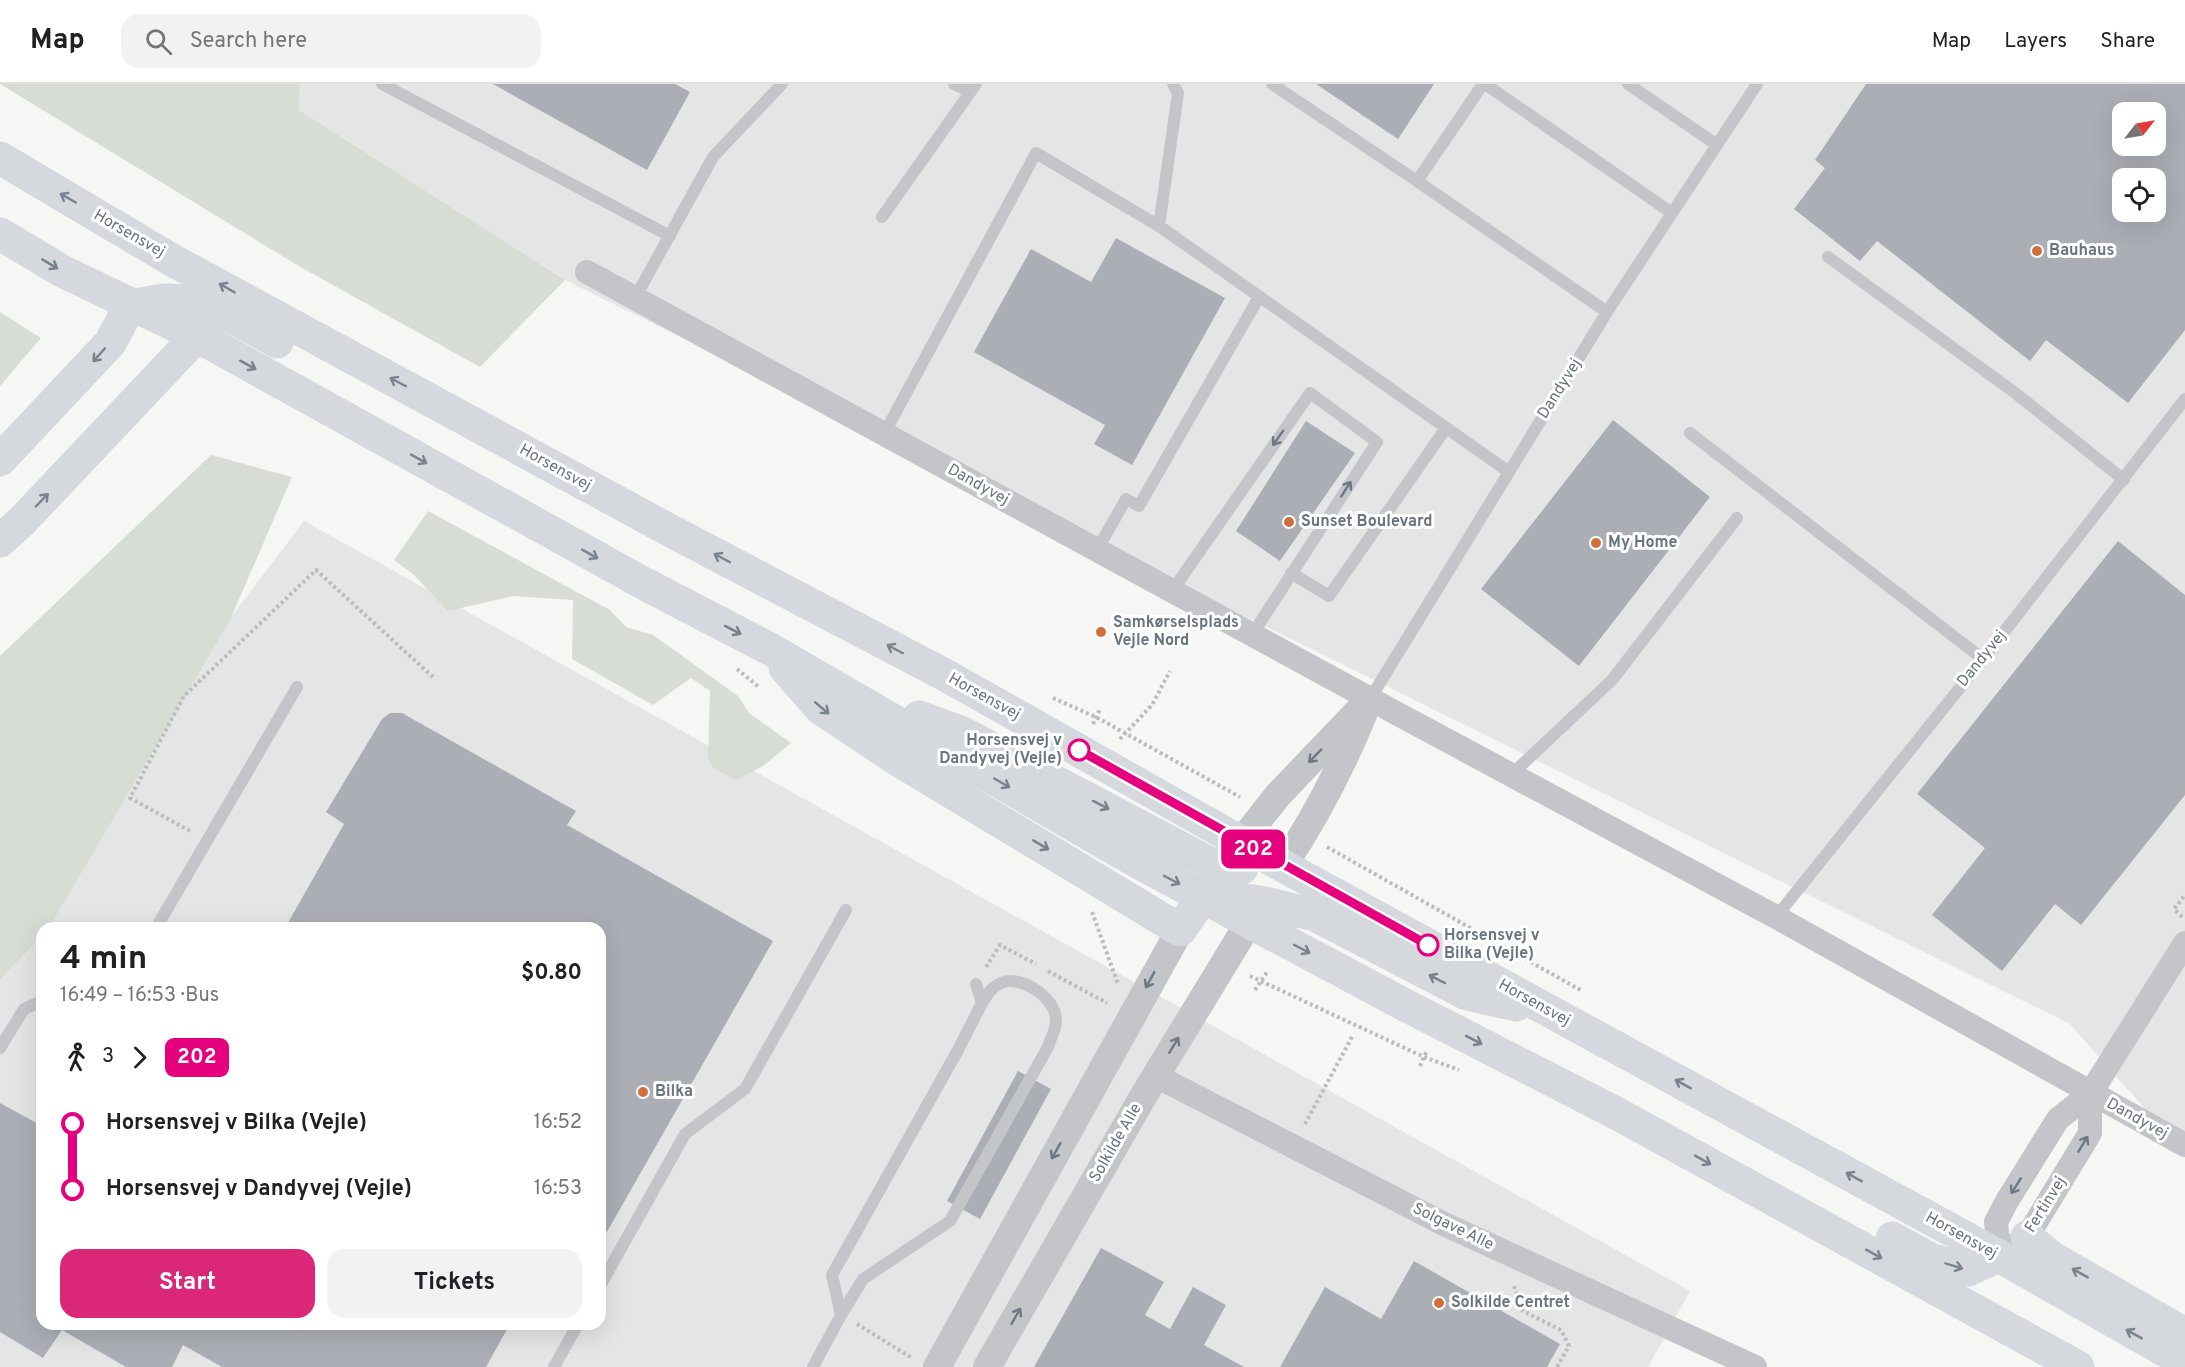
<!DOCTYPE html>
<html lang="en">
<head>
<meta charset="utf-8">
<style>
	:root { --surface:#fff; --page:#f2f2f2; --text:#202124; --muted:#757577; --line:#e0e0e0; --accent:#db2777 }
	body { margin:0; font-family:Overpass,sans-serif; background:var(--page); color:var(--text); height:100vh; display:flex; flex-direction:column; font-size:22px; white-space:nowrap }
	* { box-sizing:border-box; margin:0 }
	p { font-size:20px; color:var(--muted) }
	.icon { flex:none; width:33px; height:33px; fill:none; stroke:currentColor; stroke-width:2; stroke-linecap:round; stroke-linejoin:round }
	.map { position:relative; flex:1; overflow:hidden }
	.sheet { position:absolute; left:36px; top:838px; width:570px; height:408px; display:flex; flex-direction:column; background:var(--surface); border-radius:18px; box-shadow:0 6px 24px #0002 }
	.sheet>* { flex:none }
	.badge { padding:0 12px; border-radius:9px; font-size:21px; line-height:39px }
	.needle { width:39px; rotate:59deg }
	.fabs { position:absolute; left:2112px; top:18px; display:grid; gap:12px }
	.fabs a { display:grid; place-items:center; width:54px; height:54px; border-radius:12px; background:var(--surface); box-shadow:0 6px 24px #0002; font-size:30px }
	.map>.badge { position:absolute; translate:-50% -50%; box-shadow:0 0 0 3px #fff }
	.legs { display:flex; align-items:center; gap:9px; height:66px; padding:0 24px; font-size:20px }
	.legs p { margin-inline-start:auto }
	.head { display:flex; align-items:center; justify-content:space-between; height:102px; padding:0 24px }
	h1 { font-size:33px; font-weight:700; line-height:45px }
	.cta { display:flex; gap:12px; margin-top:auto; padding:12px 24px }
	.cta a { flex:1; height:69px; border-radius:18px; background:var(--accent); color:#fff; font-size:24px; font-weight:700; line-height:69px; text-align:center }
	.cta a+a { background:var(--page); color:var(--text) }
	ul { padding:0 24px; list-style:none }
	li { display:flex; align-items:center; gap:21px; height:66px; font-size:22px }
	li i { display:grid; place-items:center; width:9px; height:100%; margin:0 8px; background:currentColor }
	li i::after { content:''; width:15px; height:15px; margin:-8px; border:4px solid; border-radius:50%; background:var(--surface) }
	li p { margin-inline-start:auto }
	li:first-child i { background:linear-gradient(#0000 50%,currentColor 0) }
	li:last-child i { background:linear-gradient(currentColor 50%,#0000 0) }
	header { display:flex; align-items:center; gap:36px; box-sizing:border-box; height:84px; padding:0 30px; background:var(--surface); border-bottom:2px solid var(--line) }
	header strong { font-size:28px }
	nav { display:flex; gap:33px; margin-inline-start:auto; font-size:21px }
	.search { width:420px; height:54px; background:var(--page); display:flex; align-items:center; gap:15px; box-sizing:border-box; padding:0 21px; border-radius:18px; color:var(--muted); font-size:22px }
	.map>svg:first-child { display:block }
	.built { fill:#e4e5e4; fill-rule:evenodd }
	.green { fill:#d7ddd5 }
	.building { fill:#abafb5; fill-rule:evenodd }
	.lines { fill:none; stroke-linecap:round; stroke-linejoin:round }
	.path { stroke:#babcbe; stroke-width:4; stroke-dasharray:3 3; stroke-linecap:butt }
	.service { stroke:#c3c5c8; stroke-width:12 }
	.minor { stroke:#c3c5c8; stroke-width:24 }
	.tertiary { stroke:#c3c5c8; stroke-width:28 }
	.secondary { stroke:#d5d8dc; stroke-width:33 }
	.motorway { stroke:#d5d8dc; stroke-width:33 }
	.oneway { stroke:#79828f }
	.oneway2 { stroke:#6e7785 }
	.line-1-casing { stroke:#fff; stroke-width:14 }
	.line-1 { stroke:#e6007e; stroke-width:9 }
	.poi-dot { fill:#d06f3a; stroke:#fff; stroke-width:2 }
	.stop-1-dot { fill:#fff; stroke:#e6007e; stroke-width:3 }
	.labels { text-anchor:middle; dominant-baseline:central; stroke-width:6; stroke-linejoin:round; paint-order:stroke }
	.street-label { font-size:16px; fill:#697381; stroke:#fff }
	.poi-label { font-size:16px; font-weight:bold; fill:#697381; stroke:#fff; text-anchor:start }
	.stop-label { font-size:16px; font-weight:bold; fill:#697381; stroke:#fff; text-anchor:end }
</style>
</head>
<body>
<header>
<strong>Map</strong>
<div class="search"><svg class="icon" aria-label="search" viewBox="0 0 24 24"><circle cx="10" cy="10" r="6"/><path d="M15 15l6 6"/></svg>Search here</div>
<nav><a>Map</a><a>Layers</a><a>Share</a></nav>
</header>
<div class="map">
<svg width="2185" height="1283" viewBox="0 0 2185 1283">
	<rect width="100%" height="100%" fill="#f6f6f4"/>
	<!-- built -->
	<path class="built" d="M300,0H2185V1070L2070,940L565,196L299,26ZM2122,28H2156V62H2122ZM2122,94H2156V128H2122Z
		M304,437L1690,1207L1648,1283H0V837ZM42,844H600V1240H42Z"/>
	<!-- green -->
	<path class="green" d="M0,0H300L299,26L565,196L480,283L297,181Z
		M0,228L41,254L0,302Z
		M211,371L292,393L230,536L49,844H42V852L0,895V572Z
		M428,427L610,526L626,543L653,551L738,612L749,629L791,659L763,682L736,696L713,684L708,673L710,607L691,594L653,621L572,575L573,516L513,512L448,527L413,490L394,476Z"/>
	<!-- building -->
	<path class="building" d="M493,0H675L690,8L647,86Z
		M1316,0H1434L1398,55Z
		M1866,0H2185V246L2128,319L2046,256L2030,277L1877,157L1860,177L1794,125L1825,84L1815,76ZM2122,28H2156V62H2122ZM2122,94H2156V128H2122Z
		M1116,154L1225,214L1132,381L1094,360L1105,341L974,268L1031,165L1091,198Z
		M1613,336L1710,413L1579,582L1481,505Z
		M1306,337L1355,369L1280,477L1236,447Z
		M2118,457L2185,511V711L2081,841L2055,820L2002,887L1932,831L1985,764L1917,710Z
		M390,629H402L576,727L567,741L773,857L600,1160V844H285L344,740L326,728L382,635Z
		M1018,987L1051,1005L980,1135L947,1117Z
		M0,1019L42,1042V1240H510L486,1283H222L183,1261L172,1283H126L62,1246L43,1274L0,1248Z
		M1101,1164L1164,1198L1145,1231L1170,1245L1193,1203L1226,1221L1204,1261L1244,1283H1034Z
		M1414,1177L1560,1260L1547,1283H1280L1325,1203L1381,1235Z"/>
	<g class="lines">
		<!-- path -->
		<path class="path" d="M737,585L759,603
			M1053,614L1096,633L1240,713
			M1093,640L1100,625
			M1120,655L1152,621L1170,587
			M190,747L130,714L184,612L316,486L433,593
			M1327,763L1582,907
			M1092,828L1118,900
			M2182,833L2174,825L2185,811
			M986,883L1000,861L1036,880
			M1048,887L1107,919
			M1250,892L1424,973L1459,986
			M1255,906L1267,888
			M1420,982L1427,966
			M1305,1040L1353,951
			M1514,1202L1523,1227L1561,1246L1569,1262L1557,1283
			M857,1240L912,1274"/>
		<!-- service -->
		<path class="service" d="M382,0L670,152
			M954,0L970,8
			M1272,0L1417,97
			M1483,0L1417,97L1607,228
			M1485,0L1672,129
			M1628,0L1717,61
			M882,133L976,0
			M1159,142L1178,9L1173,0
			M1828,173L2014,308L2124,396
			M635,214L713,73L782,0
			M1690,349L1983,575
			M884,350L1036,69L1159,142L1509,388
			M1097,466L1126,415L1139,422L1259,213
			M1291,489L1329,512L1446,344
			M1172,507L1310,309L1377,358L1252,551
			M1370,615L1607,228L1757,0
			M1511,691L1612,596L1737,434
			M1776,833L1983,575L2185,315
			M156,844L297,603
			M0,964L24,925L42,917
			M600,1202L685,1050L745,1005L846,826
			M841,1231L863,1195L950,1137L1048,963C1050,955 1057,944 1056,936C1056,914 1021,890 1001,899C991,903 987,911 982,919
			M554,1283L578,1240
			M813,1283L841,1231L832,1191L958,966L982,919L976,900"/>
		<!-- minor -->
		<path class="minor" d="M587,188L1396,629L1776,833L2185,1061
			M1156,992L1444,1140L1755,1283
			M2090,1010V1049L2027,1153L1999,1172L1996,1138L2007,1117L2058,1035L2090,1010L2185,859"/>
		<!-- tertiary -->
		<path class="tertiary" d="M1241,758L1278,711L1370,615
			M1283,782C1315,734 1341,684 1363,631
			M937,1283L1180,846
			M987,1283L1144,1011L1250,837"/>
		<!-- secondary -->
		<path class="secondary" d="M0,74L172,176L671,447L947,592L1283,782L1999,1172L2185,1278
			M0,150L62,187L197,252L643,499L770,565L1141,780L1405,921L1616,1029L2078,1283
			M131,222C143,220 156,216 169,216C208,216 244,240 277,258
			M785,584L820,624L895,674L1180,846L1241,758
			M919,633L963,649L1221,785L1242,784
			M1221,813L1261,818L1315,831L1467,910L1516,921
			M2027,1153L2051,1173L2185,1250
			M1892,1154L1930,1175L1968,1186L1999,1172"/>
		<!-- motorway -->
		<path class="motorway" d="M0,376L110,259L130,222
			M0,457L22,437L197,252"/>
	</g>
	<!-- one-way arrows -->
	<defs><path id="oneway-shaft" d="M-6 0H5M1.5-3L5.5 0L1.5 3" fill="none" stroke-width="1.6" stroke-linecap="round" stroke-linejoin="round" transform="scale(1.5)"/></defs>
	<g class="oneway">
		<use href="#oneway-shaft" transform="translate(68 114) rotate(-150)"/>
		<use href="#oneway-shaft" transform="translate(50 180) rotate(31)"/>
		<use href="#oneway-shaft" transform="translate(227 204) rotate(-150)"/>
		<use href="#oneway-shaft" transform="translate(99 271) rotate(132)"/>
		<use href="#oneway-shaft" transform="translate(248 281) rotate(29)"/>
		<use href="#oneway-shaft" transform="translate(398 298) rotate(-152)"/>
		<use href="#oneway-shaft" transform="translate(419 375) rotate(29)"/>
		<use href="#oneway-shaft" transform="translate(42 416) rotate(-46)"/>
		<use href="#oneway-shaft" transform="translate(590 470) rotate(29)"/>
		<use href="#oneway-shaft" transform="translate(722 474) rotate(-152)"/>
		<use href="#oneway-shaft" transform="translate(733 546) rotate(27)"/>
		<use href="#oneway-shaft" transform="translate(895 565) rotate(-152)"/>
		<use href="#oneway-shaft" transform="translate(822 624) rotate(40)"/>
		<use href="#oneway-shaft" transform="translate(1002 699) rotate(30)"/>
		<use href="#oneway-shaft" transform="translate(1101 721) rotate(27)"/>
		<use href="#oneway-shaft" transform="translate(1041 761) rotate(31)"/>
		<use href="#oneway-shaft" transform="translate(1172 796) rotate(28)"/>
		<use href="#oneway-shaft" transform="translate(1302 865) rotate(28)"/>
		<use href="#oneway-shaft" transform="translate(1437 895) rotate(-153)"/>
		<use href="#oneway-shaft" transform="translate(1474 956) rotate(27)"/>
		<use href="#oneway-shaft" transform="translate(1683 1000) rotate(-151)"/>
		<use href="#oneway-shaft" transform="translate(1703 1076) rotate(29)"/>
		<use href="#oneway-shaft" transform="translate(1854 1093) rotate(-151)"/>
		<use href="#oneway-shaft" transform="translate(1874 1170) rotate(29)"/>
		<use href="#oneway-shaft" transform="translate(1954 1182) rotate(17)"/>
		<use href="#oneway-shaft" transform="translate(2080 1189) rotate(-151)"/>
		<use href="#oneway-shaft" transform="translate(2134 1250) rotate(-151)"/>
	</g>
	<g class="oneway2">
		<use href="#oneway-shaft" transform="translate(1278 354) rotate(125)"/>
		<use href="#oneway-shaft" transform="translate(1346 405) rotate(-57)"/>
		<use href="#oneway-shaft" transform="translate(1315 672) rotate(134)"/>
		<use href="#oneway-shaft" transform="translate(1150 896) rotate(119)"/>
		<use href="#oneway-shaft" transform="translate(1174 961) rotate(-59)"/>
		<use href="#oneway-shaft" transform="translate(2083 1060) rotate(-59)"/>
		<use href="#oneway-shaft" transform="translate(1056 1067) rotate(119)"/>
		<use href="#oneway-shaft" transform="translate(2016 1102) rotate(122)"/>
		<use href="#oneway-shaft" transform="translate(1016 1232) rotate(-60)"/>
	</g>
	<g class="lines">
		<!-- line-1 casing -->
		<g class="line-1-casing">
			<path id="line-1" d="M1079,666L1428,861"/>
		</g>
		<!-- line-1 -->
		<use href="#line-1" class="line-1"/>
	</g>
	<!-- markers -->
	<g class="poi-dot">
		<circle cx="2037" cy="167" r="6"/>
		<circle cx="1289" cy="438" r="6"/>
		<circle cx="1596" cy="459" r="6"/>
		<circle cx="1101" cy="548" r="6"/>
		<circle cx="643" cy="1008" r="6"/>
		<circle cx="1439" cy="1219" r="6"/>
	</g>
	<g class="stop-1-dot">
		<circle cx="1079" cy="666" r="10"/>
		<circle cx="1428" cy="861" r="10"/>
	</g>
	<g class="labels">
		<!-- street labels -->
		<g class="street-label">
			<text transform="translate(129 150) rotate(30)">Horsensvej</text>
			<text transform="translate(1560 305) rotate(-58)">Dandyvej</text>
			<text transform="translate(555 384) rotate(29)">Horsensvej</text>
			<text transform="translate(978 401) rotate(29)">Dandyvej</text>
			<text transform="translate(1982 575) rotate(-51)">Dandyvej</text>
			<text transform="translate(984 613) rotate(29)">Horsensvej</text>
			<text transform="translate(1534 919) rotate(29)">Horsensvej</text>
			<text transform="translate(2137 1035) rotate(29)">Dandyvej</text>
			<text transform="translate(1116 1059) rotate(-60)">Solkilde Alle</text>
			<text transform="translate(2046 1121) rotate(-58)">Fertinvej</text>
			<text transform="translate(1453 1143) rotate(26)">Solgave Alle</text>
			<text transform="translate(1961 1152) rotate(29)">Horsensvej</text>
		</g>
		<!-- poi labels -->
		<g class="poi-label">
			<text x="2049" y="167">Bauhaus</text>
			<text x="1301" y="438">Sunset Boulevard</text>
			<text x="1608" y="459">My Home</text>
			<text x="1113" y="539">Samkørselsplads<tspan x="1113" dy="18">Vejle Nord</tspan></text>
			<text x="655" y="1008">Bilka</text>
			<text x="1451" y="1219">Solkilde Centret</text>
		</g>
		<!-- stop labels -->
		<g class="stop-label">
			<text x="1062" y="657">Horsensvej v<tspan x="1062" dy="18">Dandyvej (Vejle)</tspan></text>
			<text x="1444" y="852" text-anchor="start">Horsensvej v<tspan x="1444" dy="18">Bilka (Vejle)</tspan></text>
		</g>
	</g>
</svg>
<div class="fabs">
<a><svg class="needle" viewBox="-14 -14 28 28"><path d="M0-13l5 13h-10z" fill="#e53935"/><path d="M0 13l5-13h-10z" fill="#757577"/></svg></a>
<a><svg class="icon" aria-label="locate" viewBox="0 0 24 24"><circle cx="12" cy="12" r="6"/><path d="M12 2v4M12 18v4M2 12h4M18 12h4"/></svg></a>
</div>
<b class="badge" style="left:1253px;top:765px;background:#e6007e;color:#fff">202</b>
<section class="sheet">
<div class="head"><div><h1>4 min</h1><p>16:49 – 16:53 · Bus</p></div><b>$0.80</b></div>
<div class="legs"><svg class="icon" aria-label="walk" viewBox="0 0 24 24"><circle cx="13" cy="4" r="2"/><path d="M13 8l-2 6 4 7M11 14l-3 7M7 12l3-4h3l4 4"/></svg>3<svg class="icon" aria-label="forward" viewBox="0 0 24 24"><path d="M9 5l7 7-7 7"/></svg><b class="badge" style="background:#e6007e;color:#fff">202</b></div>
<ul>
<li><i style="color:#e6007e"></i><b>Horsensvej v Bilka (Vejle)</b><p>16:52</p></li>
<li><i style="color:#e6007e"></i><b>Horsensvej v Dandyvej (Vejle)</b><p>16:53</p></li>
</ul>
<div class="cta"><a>Start</a><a>Tickets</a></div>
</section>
</div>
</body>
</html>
